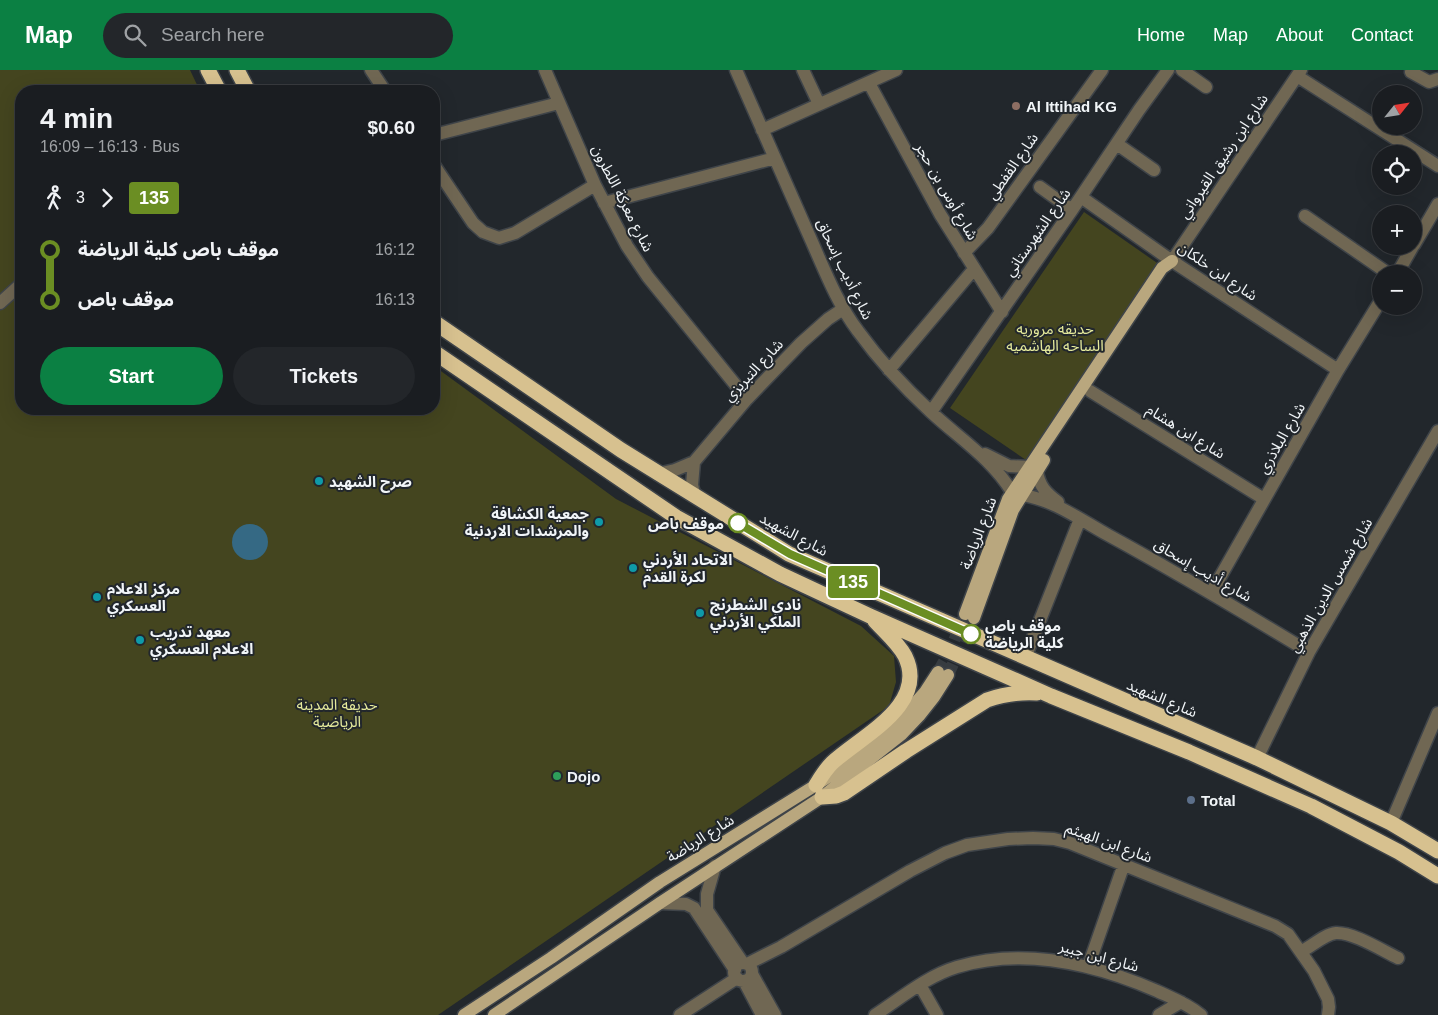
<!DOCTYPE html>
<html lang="en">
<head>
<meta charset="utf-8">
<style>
	:root { --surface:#1a1d21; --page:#23262a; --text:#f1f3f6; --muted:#9fa2a5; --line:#383b3f; --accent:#0b8043 }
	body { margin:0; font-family:Helvetica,"Noto Sans Arabic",sans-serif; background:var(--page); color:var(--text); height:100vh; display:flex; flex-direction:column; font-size:19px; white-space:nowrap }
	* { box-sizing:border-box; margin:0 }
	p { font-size:16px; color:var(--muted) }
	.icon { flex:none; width:28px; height:28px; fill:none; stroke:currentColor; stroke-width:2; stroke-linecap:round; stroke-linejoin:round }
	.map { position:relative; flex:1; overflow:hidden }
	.side { position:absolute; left:15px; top:15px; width:425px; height:330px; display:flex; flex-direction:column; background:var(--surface); border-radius:20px; box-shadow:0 5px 20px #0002,0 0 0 1px var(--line) }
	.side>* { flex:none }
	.badge { padding:0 10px; border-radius:4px; font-size:18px; line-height:32px }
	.needle { width:32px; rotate:60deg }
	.fabs { position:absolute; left:1372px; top:15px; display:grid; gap:10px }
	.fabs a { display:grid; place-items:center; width:50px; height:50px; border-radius:50%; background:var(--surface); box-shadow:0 5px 20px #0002,0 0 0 1px var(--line); font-size:25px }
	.map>.badge { position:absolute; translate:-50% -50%; box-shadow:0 0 0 2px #fff }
	.legs { display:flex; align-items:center; gap:8px; height:55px; padding:0 25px; font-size:16px }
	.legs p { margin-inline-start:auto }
	.head { display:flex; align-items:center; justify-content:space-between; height:85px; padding:0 25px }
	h1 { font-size:28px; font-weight:600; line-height:38px }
	.primary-button { display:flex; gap:10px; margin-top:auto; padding:10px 25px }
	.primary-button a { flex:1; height:58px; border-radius:30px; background:var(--accent); color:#fff; font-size:20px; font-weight:600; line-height:58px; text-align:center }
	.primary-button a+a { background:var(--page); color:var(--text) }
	ul { padding:0 25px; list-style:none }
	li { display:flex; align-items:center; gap:18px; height:50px; font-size:19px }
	li i { display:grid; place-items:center; width:8px; height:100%; margin:0 6px; background:currentColor }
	li i::after { content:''; width:12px; height:12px; margin:-6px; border:4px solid; border-radius:50%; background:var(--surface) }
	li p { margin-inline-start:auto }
	li:first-child i { background:linear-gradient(#0000 50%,currentColor 0) }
	li:last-child i { background:linear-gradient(currentColor 50%,#0000 0) }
	header { display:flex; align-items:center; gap:30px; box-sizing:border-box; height:70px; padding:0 25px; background:var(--accent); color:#fff }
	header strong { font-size:24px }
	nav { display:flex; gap:28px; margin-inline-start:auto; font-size:18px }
	.search { width:350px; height:45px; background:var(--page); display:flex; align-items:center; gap:12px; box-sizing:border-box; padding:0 18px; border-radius:28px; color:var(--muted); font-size:19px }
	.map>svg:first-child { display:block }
	.green { fill:#44451f }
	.water { fill:#356984 }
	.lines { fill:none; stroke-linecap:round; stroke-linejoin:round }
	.major-tunnel { stroke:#373c40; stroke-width:12; stroke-dasharray:12 6; stroke-linecap:butt }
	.minor-casing { stroke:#3f4449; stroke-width:15 }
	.major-casing { stroke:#3f4449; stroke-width:15 }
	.highway-casing { stroke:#3f4449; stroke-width:18 }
	.minor { stroke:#706753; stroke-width:12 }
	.major { stroke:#b9a77e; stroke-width:12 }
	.highway { stroke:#d7c18f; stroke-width:15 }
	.line-1-casing { stroke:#fff; stroke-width:11 }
	.line-1 { stroke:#6b8e23; stroke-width:8 }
	.education-dot { fill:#8d6e63; stroke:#22272c; stroke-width:2 }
	.culture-dot { fill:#0f9aa8; stroke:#22272c; stroke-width:2 }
	.stop-1-dot { fill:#fff; stroke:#6b8e23; stroke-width:2.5 }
	.leisure-dot { fill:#2e9e5b; stroke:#22272c; stroke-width:2 }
	.service-dot { fill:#5c6f8a; stroke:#22272c; stroke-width:2 }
	.labels { text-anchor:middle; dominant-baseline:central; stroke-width:4; stroke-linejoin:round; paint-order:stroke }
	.poi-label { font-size:15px; font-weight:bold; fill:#f1f5f8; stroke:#22272c; text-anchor:start }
	.street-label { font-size:15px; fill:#f1f5f8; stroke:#22272c }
	.park-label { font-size:15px; fill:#e5ea9b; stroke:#22272c }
	.stop-label { font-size:15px; font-weight:bold; fill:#f1f5f8; stroke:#22272c; text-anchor:end }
</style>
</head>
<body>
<header>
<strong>Map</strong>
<div class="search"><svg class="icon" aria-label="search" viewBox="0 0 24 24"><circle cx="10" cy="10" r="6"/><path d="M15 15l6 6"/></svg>Search here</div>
<nav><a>Home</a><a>Map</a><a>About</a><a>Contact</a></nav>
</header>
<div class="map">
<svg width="1438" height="945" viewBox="0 0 1438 945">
	<rect width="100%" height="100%" fill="#22272c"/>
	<!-- green -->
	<path class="green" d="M0,0H190L200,21H21V339H434V296L616,429L861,556L894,586L896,612L889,636L438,945H0Z
		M1084,142L1160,195L1026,390L950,338Z"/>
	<!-- water -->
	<path class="water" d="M232 472a18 18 0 1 1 36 0a18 18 0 1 1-36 0Z"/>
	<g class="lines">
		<!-- major-tunnel -->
		<path class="major-tunnel" d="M938,602L949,583L965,544
			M948,605L974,548"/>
		<!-- minor casing -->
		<g class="minor-casing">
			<path id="minor" d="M371,0L385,21
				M545,0L595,115L627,176L648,207L747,329
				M736,0C760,54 784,109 808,163C823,196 836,232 858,261C879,290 905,318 931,342C959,368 992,389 1012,422
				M803,0L819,34
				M1182,0L1206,17
				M1411,2L1429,12L1438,9
				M1297,6L1438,96
				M869,13L940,144L1002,242
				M762,60L896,0
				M434,65L559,33
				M1117,74L1154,100
				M434,95L473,153L483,162L499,168L515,163L595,115
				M1040,117L1072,140
				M1081,127L1172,191L1338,300
				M604,133L775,88
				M1305,146L1389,204
				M1414,175L1438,134
				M964,183L988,158L1102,0
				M1172,191L1301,0
				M1397,204L1413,176
				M0,233L21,214
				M889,300L974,199
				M1090,321L1264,429
				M931,342L1072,140L1139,40L1168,0
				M985,384L1009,396L1029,397
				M694,392L692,415L695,427
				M1037,401C1039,416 1046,423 1058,432
				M657,404L675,400L694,392L747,329L801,273L828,249L843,239
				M1022,425C1052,429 1081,450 1108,465C1176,502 1243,542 1309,582
				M1211,523L1338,300L1381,230
				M1025,588L1080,449
				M1257,688L1309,582L1438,361
				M1391,753L1438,643
				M715,796L707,824V840L743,893
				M660,833L686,834L694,838L735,900
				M1302,881C1312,876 1325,864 1336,863C1353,862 1383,881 1398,888
				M734 902a9 9 0 1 1 18 0a9 9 0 1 1-18 0Z
				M747,894L781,877L910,801L945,783L967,775L1008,769L1033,768L1054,769L1070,773L1275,856L1288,864L1314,901L1328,929L1329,937L1328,945
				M1088,897L1124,794
				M752,904L775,945
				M744,911L762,945
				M920,915L937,945
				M680,945L737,908
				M875,945C901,928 927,906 957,897C1024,877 1095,894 1157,921C1172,928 1188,934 1201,945
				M1159,945L1181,932"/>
		</g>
		<!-- major casing -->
		<g class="major-casing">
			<path id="major" d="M965,544L1008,429L1162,198L1172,191
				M974,548L1013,440L1044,390
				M464,945L551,888L660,812L816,715L852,691L894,657L925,622L938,602
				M494,945L660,833L822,727L902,664L919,646L934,627L948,605"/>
		</g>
		<!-- highway casing -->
		<g class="highway-casing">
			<path id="highway" d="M208,0L219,21
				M237,0L248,21
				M434,252L621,380L789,484L1257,688L1391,753L1438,781
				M434,282L676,447L780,504L870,546L1051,626L1189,682L1311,736L1399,782L1438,806
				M816,715C821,707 825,700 832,693C861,666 929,635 905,586C898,573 885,562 875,551
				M822,727L836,726L844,723L906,681L987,630C1004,624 1020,622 1037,623"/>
		</g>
		<!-- minor -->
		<use href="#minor" class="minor"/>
		<!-- major -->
		<use href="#major" class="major"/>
		<!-- highway -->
		<use href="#highway" class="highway"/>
	</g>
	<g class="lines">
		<!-- line-1 casing -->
		<g class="line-1-casing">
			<path id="line-1" d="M738,453L790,484L971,564"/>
		</g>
		<!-- line-1 -->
		<use href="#line-1" class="line-1"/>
	</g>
	<!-- markers -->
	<circle class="education-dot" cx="1016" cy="36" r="5"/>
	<g class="culture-dot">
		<circle cx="319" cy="411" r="5"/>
		<circle cx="599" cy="452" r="5"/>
		<circle cx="633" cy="498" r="5"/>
		<circle cx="97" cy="527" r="5"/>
		<circle cx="700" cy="543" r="5"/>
		<circle cx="140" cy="570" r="5"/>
	</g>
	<g class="stop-1-dot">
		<circle cx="738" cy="453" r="9"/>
		<circle cx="971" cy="564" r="9"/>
	</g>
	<circle class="leisure-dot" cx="557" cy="706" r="5"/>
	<circle class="service-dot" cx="1191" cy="730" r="5"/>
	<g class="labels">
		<!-- poi labels -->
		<g class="poi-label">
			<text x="1026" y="36">Al Ittihad KG</text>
			<text x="329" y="411">صرح الشهيد</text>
			<text x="589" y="443" text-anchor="end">جمعية الكشافة<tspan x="589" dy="17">والمرشدات الاردنية</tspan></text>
			<text x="643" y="489">الاتحاد الأردني<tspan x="643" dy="17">لكرة القدم</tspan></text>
			<text x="107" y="518">مركز الاعلام<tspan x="107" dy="17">العسكري</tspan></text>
			<text x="710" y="534">نادي الشطرنج<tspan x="710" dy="17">الملكي الأردني</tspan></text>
			<text x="150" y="561">معهد تدريب<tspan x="150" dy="17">الاعلام العسكري</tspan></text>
			<text x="567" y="706">Dojo</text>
			<text x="1201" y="730">Total</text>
		</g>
		<!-- street labels -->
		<g class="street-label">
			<text transform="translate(1223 86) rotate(-56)">شارع ابن رشيق القيرواني</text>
			<text transform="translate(1012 96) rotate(-55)">شارع القفطي</text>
			<text transform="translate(947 121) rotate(60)">شارع أوس بن حجر</text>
			<text transform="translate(623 128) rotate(63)">شارع معركة اللطرون</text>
			<text transform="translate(1037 162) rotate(-55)">شارع الشهرستاني</text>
			<text transform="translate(845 199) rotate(64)">شارع أديب إسحاق</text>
			<text transform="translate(1218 201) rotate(34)">شارع ابن خلكان</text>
			<text transform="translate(753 300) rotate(-47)">شارع التبريزي</text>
			<text transform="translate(1186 361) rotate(32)">شارع ابن هشام</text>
			<text transform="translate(1281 368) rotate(-60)">شارع البلاذري</text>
			<text transform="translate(978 463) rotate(-69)">شارع الرياضة</text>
			<text transform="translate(794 464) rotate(28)">شارع الشهيد</text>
			<text transform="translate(1203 500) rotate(30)">شارع أديب إسحاق</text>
			<text transform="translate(1330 515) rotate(-60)">شارع شمس الدين الذهبي</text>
			<text transform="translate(1162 628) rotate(23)">شارع الشهيد</text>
			<text transform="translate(700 768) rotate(-32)">شارع الرياضة</text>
			<text transform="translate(1109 772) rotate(20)">شارع ابن الهيثم</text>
			<text transform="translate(1099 886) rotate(15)">شارع ابن جبير</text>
		</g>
		<!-- park labels -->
		<g class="park-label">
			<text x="1055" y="258">حديقه مروريه<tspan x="1055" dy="17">الساحه الهاشميه</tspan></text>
			<text x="337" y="634">حديقة المدينة<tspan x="337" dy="17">الرياضية</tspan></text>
		</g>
		<!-- stop labels -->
		<g class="stop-label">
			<text x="724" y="453">موقف باص</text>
			<text x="985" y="555" text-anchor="start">موقف باص<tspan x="985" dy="17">كلية الرياضة</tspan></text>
		</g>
	</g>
</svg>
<div class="fabs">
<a><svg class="needle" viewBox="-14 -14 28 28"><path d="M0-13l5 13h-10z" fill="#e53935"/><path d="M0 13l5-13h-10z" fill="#9fa2a5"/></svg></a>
<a><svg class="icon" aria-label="locate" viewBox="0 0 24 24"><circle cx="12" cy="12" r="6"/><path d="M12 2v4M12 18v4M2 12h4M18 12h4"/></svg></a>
<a>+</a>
<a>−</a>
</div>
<b class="badge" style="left:853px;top:512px;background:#6b8e23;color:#fff">135</b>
<section class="side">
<div class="head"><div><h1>4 min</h1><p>16:09 – 16:13 · Bus</p></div><b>$0.60</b></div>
<div class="legs"><svg class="icon" aria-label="walk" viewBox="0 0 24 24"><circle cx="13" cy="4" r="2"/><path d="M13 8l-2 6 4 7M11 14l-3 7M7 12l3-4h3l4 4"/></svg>3<svg class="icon" aria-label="forward" viewBox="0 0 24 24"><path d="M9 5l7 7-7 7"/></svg><b class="badge" style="background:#6b8e23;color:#fff">135</b></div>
<ul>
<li><i style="color:#6b8e23"></i><b>موقف باص كلية الرياضة</b><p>16:12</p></li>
<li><i style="color:#6b8e23"></i><b>موقف باص</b><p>16:13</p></li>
</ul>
<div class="primary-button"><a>Start</a><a>Tickets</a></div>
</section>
</div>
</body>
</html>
